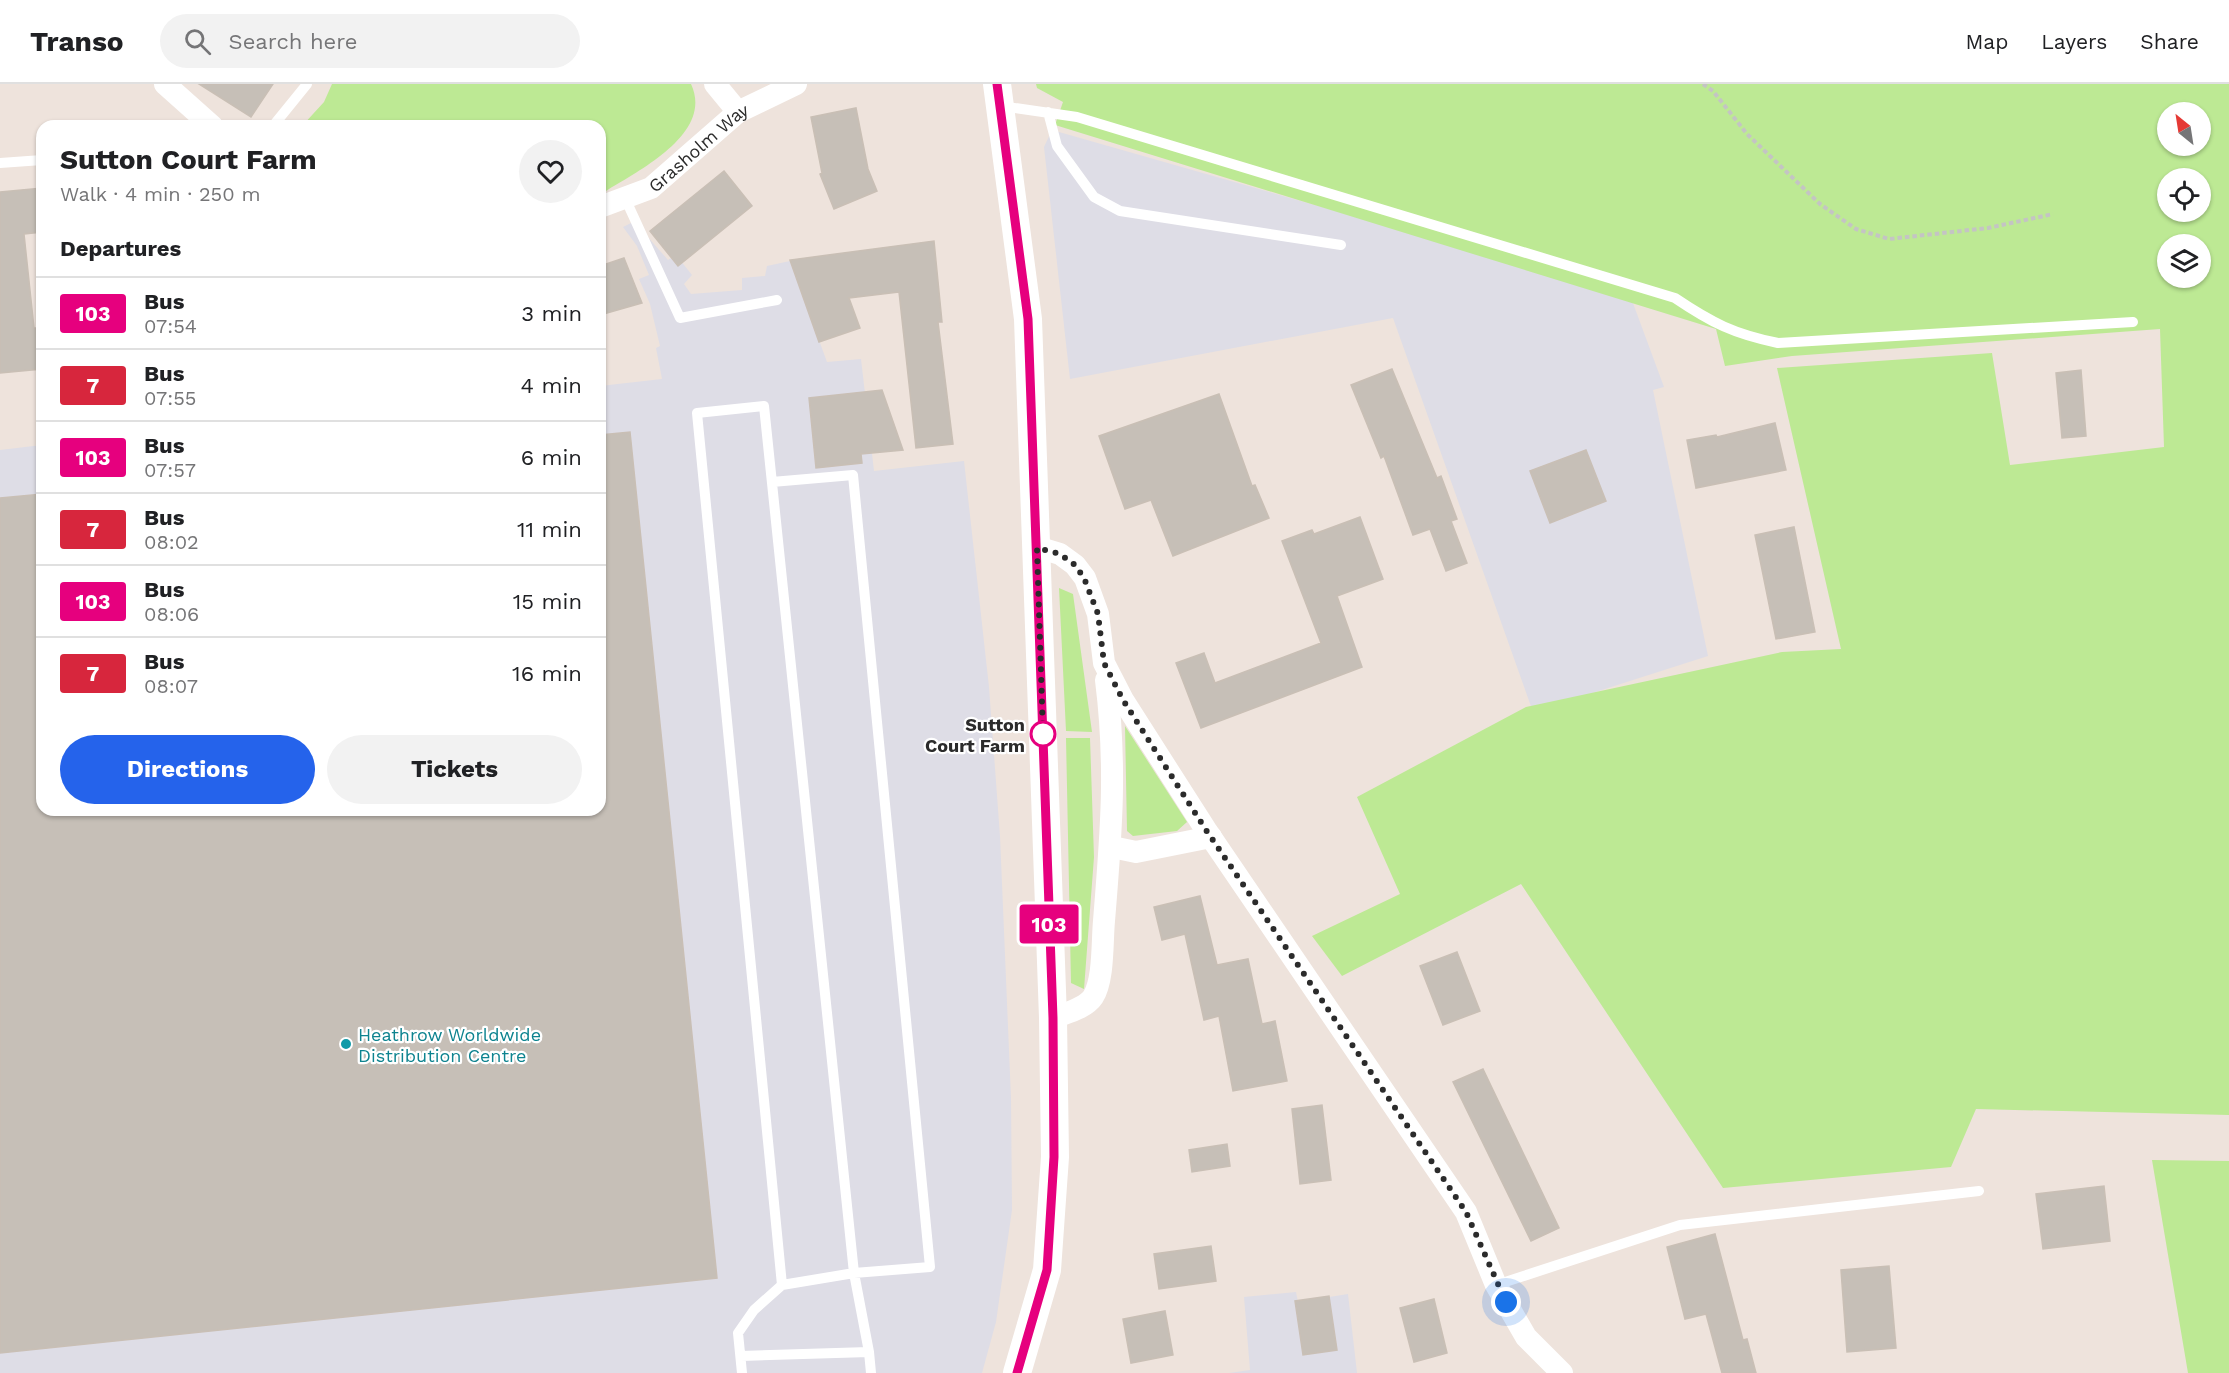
<!DOCTYPE html>
<html lang="en">
<head>
<meta charset="utf-8">
<style>
	:root { --surface:#fff; --page:#f2f2f2; --text:#202124; --muted:#757577; --line:#e0e0e0; --accent:#2563eb }
	body { margin:0; font-family:"Work Sans",sans-serif; background:var(--page); color:var(--text); height:100vh; display:flex; flex-direction:column; font-size:22px; white-space:nowrap }
	* { box-sizing:border-box; margin:0 }
	p { font-size:20px; color:var(--muted) }
	.icon { flex:none; width:33px; height:33px; fill:none; stroke:currentColor; stroke-width:2; stroke-linecap:round; stroke-linejoin:round }
	.map { position:relative; flex:1; overflow:hidden }
	.side { position:absolute; left:36px; top:36px; width:570px; height:696px; display:flex; flex-direction:column; background:var(--surface); border-radius:18px; box-shadow:0 2px 4px #0004 }
	.side>* { flex:none }
	.badge { padding:0 12px; border-radius:4px; font-size:21px; line-height:39px }
	.needle { width:39px; rotate:330deg }
	.fabs { position:absolute; left:2157px; top:18px; display:grid; gap:12px }
	.fabs a { display:grid; place-items:center; width:54px; height:54px; border-radius:50%; background:var(--surface); box-shadow:0 2px 4px #0004; font-size:30px }
	.you { position:absolute; width:30px; height:30px; margin:-15px; border:4px solid #fff; border-radius:50%; background:#1a73e8; box-shadow:0 0 0 9px #1a73e833 }
	.map>.badge { position:absolute; translate:-50% -50%; box-shadow:0 0 0 3px #fff }
	h2 { padding:0 24px; font-size:22px; line-height:54px }
	.round { display:grid; place-items:center; flex:none; width:63px; height:63px; border-radius:32px; background:var(--page) }
	.head { display:flex; align-items:center; justify-content:space-between; height:102px; padding:0 24px }
	h1 { font-size:28px; font-weight:700; line-height:45px }
	.primary-button { display:flex; gap:12px; margin-top:auto; padding:12px 24px }
	.primary-button a { flex:1; height:69px; border-radius:36px; background:var(--accent); color:#fff; font-size:24px; font-weight:700; line-height:69px; text-align:center }
	.primary-button a+a { background:var(--page); color:var(--text) }
	ul { padding:0; list-style:none }
	li { display:flex; align-items:center; gap:18px; height:72px; padding:0 24px; border-top:2px solid var(--line) }
	li div { flex:1 }
	li b { display:block; font-size:22px }
	li em { font-style:normal }
	li .badge { min-width:66px; font-weight:700; text-align:center }
	header { display:flex; align-items:center; gap:36px; box-sizing:border-box; height:84px; padding:0 30px; background:var(--surface); border-bottom:2px solid var(--line) }
	header strong { font-size:28px }
	nav { display:flex; gap:33px; margin-inline-start:auto; font-size:21px }
	.search { width:420px; height:54px; background:var(--page); display:flex; align-items:center; gap:15px; box-sizing:border-box; padding:0 21px; border-radius:33px; color:var(--muted); font-size:22px }
	.map>svg:first-child { display:block }
	.industrial { fill:#dedde6 }
	.green { fill:#bde994; fill-rule:evenodd }
	.building { fill:#c6bfb7; stroke:#c9bfb5; stroke-width:1.5 }
	.lines { fill:none; stroke-linecap:round; stroke-linejoin:round }
	.path { stroke:#c4c4c4; stroke-width:4; stroke-dasharray:4.5 3; stroke-linecap:butt }
	.service { stroke:#fff; stroke-width:10 }
	.minor { stroke:#fff; stroke-width:22 }
	.tertiary { stroke:#fff; stroke-width:28 }
	.line-casing { stroke:#fff; stroke-width:14 }
	.line { stroke:#e6007e; stroke-width:9 }
	.walk { stroke:#2b2b2b; stroke-width:6; stroke-dasharray:0 10.8 }
	.stop-dot { fill:#fff; stroke:#e6007e; stroke-width:3 }
	.culture-dot { fill:#0f9aa8; stroke:#fff; stroke-width:2 }
	.labels { text-anchor:middle; dominant-baseline:central; stroke-width:4.5; stroke-linejoin:round; paint-order:stroke }
	.street-label { font-size:18px; fill:#2b2b2b; stroke:#fff }
	.stop-label { font-size:18px; font-weight:bold; fill:#2b2b2b; stroke:#fff; text-anchor:end }
	.culture-label { font-size:18px; fill:#0d838f; stroke:#fff; text-anchor:start }
</style>
</head>
<body>
<header>
<strong>Transo</strong>
<div class="search"><svg class="icon" aria-label="search" viewBox="0 0 24 24"><circle cx="10" cy="10" r="6"/><path d="M15 15l6 6"/></svg>Search here</div>
<nav><a>Map</a><a>Layers</a><a>Share</a></nav>
</header>
<div class="map">
<svg width="2229" height="1289" viewBox="0 0 2229 1289">
	<rect width="100%" height="100%" fill="#eee3dc"/>
	<!-- industrial -->
	<path class="industrial" d="M1052,46L1630,211L1664,303L1653,306L1708,572L1533,628L1393,234L1070,295L1044,63Z
		M639,135L646,151L668,176L676,171L692,191L684,200L691,210L742,206V194L765,192L767,182L790,177L827,278L861,275L874,387L964,377L989,603L1000,752L1011,1014L1012,1126L996,1238L982,1289H0V366L42,361V726H600V302L662,295L656,264L660,262L650,220L639,195L649,191L637,162L623,143Z
		M1296,1208L1298,1218L1348,1210L1357,1289H1229L1250,1286L1244,1213Z"/>
	<!-- green -->
	<path class="green" d="M332,0H691C714,49 640,86 606,107L600,106V42H302L324,18Z
		M1036,0H2229V1031L1976,1025L1951,1083L1723,1104L1521,800L1342,892L1312,852L1400,810L1357,713L1526,623L1782,568L1841,565L1777,284L1992,269L2010,381L2164,363L2160,245L1792,272L1725,282L1716,245L1055,41L1063,18L1037,4ZM2168,28H2200V62H2168ZM2168,94H2200V128H2168ZM2168,160H2200V194H2168Z
		M1059,504L1073,510L1092,648L1066,647Z
		M1125,642L1187,738L1177,747L1133,752L1127,747Z
		M1066,654H1090L1094,773L1084,905L1071,899Z
		M2152,1076L2229,1077V1289H2188Z"/>
	<!-- building -->
	<path class="building" d="M199,0H273L251,33Z
		M856,24L868,85L877,107L834,125L820,90L822,89L811,33Z
		M724,87L752,122L678,182L650,147Z
		M42,104V148L24,150L34,244H42V285L0,289V108Z
		M934,157L942,238H938L953,360L916,364L899,208L849,214L860,244L819,258L790,176Z
		M624,174L642,219L600,231V182Z
		M1392,285L1437,394L1441,392L1457,435L1451,437L1467,479L1446,487L1430,445L1413,451L1384,372L1381,374L1351,301Z
		M2081,286L2086,352L2062,354L2056,289Z
		M882,306L903,366L861,370L862,379L816,384L809,314Z
		M1219,310L1252,402L1255,401L1269,434L1173,472L1151,416L1125,425L1099,352Z
		M1775,339L1786,386L1696,404L1687,356L1716,351L1717,353Z
		M630,348L717,1194L0,1269V414L42,410V726H600V351Z
		M1586,366L1606,417L1550,439L1530,387Z
		M1360,433L1383,495L1337,512L1362,583L1201,644L1176,579L1204,569L1215,599L1321,559L1282,457L1312,446L1314,450Z
		M1794,443L1815,548L1776,555L1755,451Z
		M1200,812L1217,881L1248,875L1262,940L1275,937L1287,997L1233,1007L1219,932L1204,936L1185,850L1162,856L1154,823Z
		M1457,868L1480,927L1443,941L1420,882Z
		M1483,985L1559,1144L1531,1157L1453,998Z
		M1322,1021L1331,1096L1300,1100L1292,1025Z
		M1227,1060L1230,1082L1192,1088L1189,1066Z
		M2104,1102L2110,1157L2043,1165L2036,1110Z
		M1715,1150L1743,1256L1747,1255L1756,1289H1722L1706,1230L1685,1235L1667,1163Z
		M1211,1162L1216,1197L1159,1205L1154,1170Z
		M1889,1182L1896,1264L1847,1268L1841,1186Z
		M1329,1212L1337,1266L1303,1271L1295,1217Z
		M1434,1215L1447,1269L1414,1278L1400,1224Z
		M1165,1227L1173,1271L1131,1279L1123,1235Z"/>
	<g class="lines">
		<!-- path -->
		<path class="path" d="M1703,0L1713,7L1747,50L1820,120L1856,145L1889,155L1988,144L2053,130"/>
		<!-- service -->
		<path class="service" d="M1001,22L1077,33L1675,214C1712,239 1734,250 1778,259L2133,238
			M1048,28L1057,62L1094,113L1120,127L1341,161
			M273,42L307,0
			M0,79L42,76
			M625,114L680,234L777,216
			M782,1201L697,329L764,322L854,1189L869,1268L871,1289
			M1496,1201L1680,1141L1979,1107
			M741,1272L869,1268
			M742,1289L738,1249L754,1226L782,1201L854,1189L930,1183L853,391L772,398"/>
		<!-- minor -->
		<g class="minor">
			<path d="M165,0L212,42"/>
			<path d="M715,0L738,28"/>
			<path id="s1" d="M600,123L651,104L738,28L796,0"/>
			<path d="M1037,463L1060,470L1075,481L1085,494L1098,530L1104,579L1123,616L1206,746L1466,1128L1496,1201L1526,1253L1562,1289"/>
			<path d="M1112,763L1136,768L1211,753"/>
			<path d="M1053,934C1065,929 1085,925 1093,913C1104,896 1102,857 1104,837C1111,751 1117,683 1106,596"/>
		</g>
		<!-- tertiary -->
		<path class="tertiary" d="M997,0L1028,235L1053,934L1055,1073L1047,1186L1017,1289"/>
	</g>
	<g class="lines">
		<!-- line casing -->
		<g class="line-casing">
			<path id="line" d="M997,0L1028,235L1053,934L1054,1073L1047,1186L1017,1289"/>
		</g>
		<!-- line -->
		<use href="#line" class="line"/>
		<!-- walk -->
		<path class="walk" d="M1043,650L1037,464L1060,470L1075,481L1084,494L1098,530L1104,579L1123,616L1206,746L1466,1128L1506,1218"/>
	</g>
	<!-- markers -->
	<circle class="stop-dot" cx="1043" cy="650" r="12"/>
	<circle class="culture-dot" cx="346" cy="960" r="6"/>
	<g class="labels">
		<!-- street labels -->
		<g class="street-label">
			<text stroke="none"><textPath href="#s1" startOffset="117">Grasholm Way</textPath></text>
		</g>
		<!-- stop labels -->
		<g class="stop-label">
			<text x="1025" y="640">Sutton<tspan x="1025" dy="21">Court Farm</tspan></text>
		</g>
		<!-- culture labels -->
		<g class="culture-label">
			<text x="358" y="950">Heathrow Worldwide<tspan x="358" dy="21">Distribution Centre</tspan></text>
		</g>
	</g>
</svg>
<div class="fabs">
<a><svg class="needle" viewBox="-14 -14 28 28"><path d="M0-13l5 13h-10z" fill="#e53935"/><path d="M0 13l5-13h-10z" fill="#757577"/></svg></a>
<a><svg class="icon" aria-label="locate" viewBox="0 0 24 24"><circle cx="12" cy="12" r="6"/><path d="M12 2v4M12 18v4M2 12h4M18 12h4"/></svg></a>
<a><svg class="icon" aria-label="layers" viewBox="0 0 24 24"><path d="M12 4l9 5-9 5-9-5zM3 14l9 5 9-5"/></svg></a>
</div>
<div class="you" style="left:1506px;top:1218px"></div>
<b class="badge" style="left:1049px;top:840px;background:#e6007e;color:#fff">103</b>
<section class="side">
<div class="head"><div><h1>Sutton Court Farm</h1><p>Walk · 4 min · 250 m</p></div><a class="round"><svg class="icon" aria-label="heart" viewBox="0 0 24 24"><path d="M12 20l-8-8c-3-5 5-10 8-4 3-6 11-1 8 4z"/></svg></a></div>
<h2>Departures</h2>
<ul>
<li><span class="badge" style="background:#e6007e;color:#fff">103</span><div><b>Bus</b><p>07:54</p></div><em>3 min</em></li>
<li><span class="badge" style="background:#d7263d;color:#fff">7</span><div><b>Bus</b><p>07:55</p></div><em>4 min</em></li>
<li><span class="badge" style="background:#e6007e;color:#fff">103</span><div><b>Bus</b><p>07:57</p></div><em>6 min</em></li>
<li><span class="badge" style="background:#d7263d;color:#fff">7</span><div><b>Bus</b><p>08:02</p></div><em>11 min</em></li>
<li><span class="badge" style="background:#e6007e;color:#fff">103</span><div><b>Bus</b><p>08:06</p></div><em>15 min</em></li>
<li><span class="badge" style="background:#d7263d;color:#fff">7</span><div><b>Bus</b><p>08:07</p></div><em>16 min</em></li>
</ul>
<div class="primary-button"><a>Directions</a><a>Tickets</a></div>
</section>
</div>
</body>
</html>
